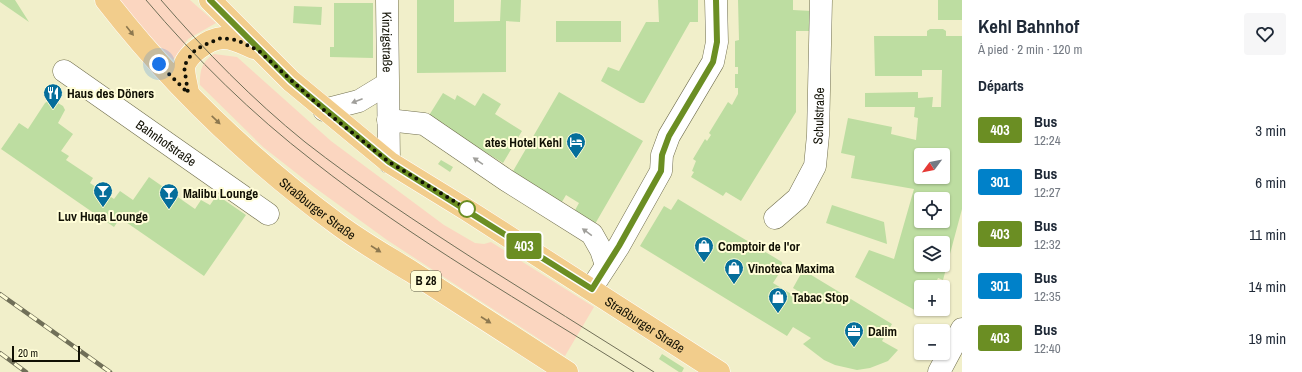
<!DOCTYPE html>
<html lang="fr">
<head>
<meta charset="utf-8">
<style>
	:root { --surface:#fff; --page:#f6f6f7; --text:#1f2937; --muted:#747a83 }
	body { margin:0; font-family:"Archivo Narrow",sans-serif; background:var(--page); color:var(--text); height:100vh; display:flex; flex-direction:column; font-size:15px; white-space:nowrap }
	* { box-sizing:border-box; margin:0 }
	p { font-size:13px; color:var(--muted) }
	.icon { flex:none; width:22px; height:22px; fill:none; stroke:currentColor; stroke-width:2; stroke-linecap:round; stroke-linejoin:round }
	.map { position:relative; flex:1; overflow:hidden }
	.drawer { display:flex; flex-direction:column; background:var(--surface); width:340px }
	.drawer>* { flex:none }
	.badge { padding:0 8px; border-radius:3px; font-size:14px; line-height:26px }
	.needle { width:26px; rotate:238deg }
	.controls { position:absolute; left:914px; top:148px; display:grid; gap:8px }
	.controls a { display:grid; place-items:center; width:36px; height:36px; border-radius:4px; background:var(--surface); box-shadow:0 1px 3px #0004; font-size:20px }
	.scale { position:absolute; left:12px; bottom:10px; width:68px; box-sizing:border-box; padding-left:4px; border:2px solid #111004; border-top:0; font-size:11px; line-height:14px; white-space:nowrap; color:#111004; -webkit-text-stroke:3px #fffdd7; paint-order:stroke }
	.you { position:absolute; width:20px; height:20px; margin:-10px; border:3px solid #fff; border-radius:50%; background:#1a73e8; box-shadow:0 0 0 6px #1a73e833 }
	.map>.badge { position:absolute; translate:-50% -50%; box-shadow:0 0 0 2px #fff }
	h2 { padding:0 16px; font-size:15px; line-height:36px }
	.round { display:grid; place-items:center; flex:none; width:42px; height:42px; border-radius:4px; background:var(--page) }
	.head { display:flex; align-items:center; justify-content:space-between; height:68px; padding:0 16px }
	h1 { font-size:19px; font-weight:700; line-height:30px }
	ul { padding:0; list-style:none }
	li { display:flex; align-items:center; gap:12px; height:52px; padding:0 16px }
	li div { flex:1 }
	li b { display:block; font-size:15px }
	li em { font-style:normal }
	li .badge { min-width:44px; font-weight:700; text-align:center }
	main { display:flex; flex:1; min-height:0 }
	.map>svg:first-child { display:block }
	.green { fill:#fbd6c0 }
	.building { fill:#bddda1; fill-rule:evenodd }
	.lines { fill:none; stroke-linecap:round; stroke-linejoin:round }
	.minor-casing { stroke:#716f4e; stroke-width:23 }
	.primary-casing { stroke:#fff; stroke-width:23 }
	.minor { stroke:#fff; stroke-width:22 }
	.primary { stroke:#f2cd8c; stroke-width:22 }
	.tram { stroke:#706f58; stroke-width:1 }
	.rail-casing { stroke:#706f58; stroke-width:4.5 }
	.rail { stroke:#fffdd7; stroke-width:3; stroke-dasharray:9; stroke-linecap:butt }
	.oneway { fill:#8d784f }
	.oneway2 { fill:#a09f9b }
	.line-casing { stroke:#fff; stroke-width:9 }
	.line { stroke:#6b8e23; stroke-width:6 }
	.walk { stroke:#111004; stroke-width:4; stroke-dasharray:0 7.2 }
	.stop-dot { fill:#fff; stroke:#6b8e23; stroke-width:2 }
	.labels { text-anchor:middle; dominant-baseline:central; stroke-width:4; stroke-linejoin:round; paint-order:stroke }
	.shield { fill:#fffdd7; stroke:#585743; stroke-width:1 }
	.shield-label { font-size:12px; font-weight:bold; fill:#111004 }
	.street-label { font-size:13px; fill:#111004; stroke:#fffdd7 }
	.poi-label { font-size:13px; font-weight:bold; fill:#111004; stroke:#fffdd7; text-anchor:start }
</style>
</head>
<body>
<main>
<div class="map">
<svg width="962" height="372" viewBox="0 0 962 372">
	<rect width="100%" height="100%" fill="#f1efca"/>
	<!-- green -->
	<path class="green" d="M118,0H190L216,23L188,39L173,60L125,10Z
		M214,54L237,57L331,141L444,225L475,243L484,244L491,242L594,307L565,356L387,240L314,187L263,147L200,85C200,71 201,62 214,54Z"/>
	<!-- building -->
	<path class="building" d="M0,0H15L29,22L0,2Z
		M417,0H454V22L500,21L501,0H521L520,22L506,21V72L417,73Z
		M658,0H698V22H690L644,103H640L601,81L608,67L619,71L646,22H659Z
		M738,0H793V10L812,11V31H796V112L741,201L726,192L723,196L691,177L694,172L692,171L696,161L693,159L705,139L707,141L711,135L709,133L728,102L732,105L738,94V88H735V74H738V67H735V41L739,40Z
		M938,0H962V20H938Z
		M334,3H373V58L330,57V47H334Z
		M294,6L322,7L321,25L293,23Z
		M556,21H621V42H556Z
		M930,29H943L946,31V36H962V209L943,280L938,278L934,287H921L922,309L920,313L855,277L869,250L894,259L914,189L851,178L855,156L841,153L848,118L892,127L891,134L916,140L918,118L914,117L915,107H865V93L918,92V98L933,97L932,107H941L942,70H922V76H875L874,36H927V31ZM921,155H943V177H921ZM921,199H943V221H921ZM921,243H943V265H921Z
		M559,92L643,141L595,224L574,212L579,203L566,195L559,207L509,178Z
		M443,93L455,100L457,95L475,106L483,93L501,104L495,114L522,131L503,163L428,117Z
		M51,99L63,106L65,110L58,123L73,134L61,151L69,156L66,160L93,178L90,183L114,199L120,191L133,200L149,177L195,209L201,200L210,205L217,195L246,215L204,276L120,218L114,227L1,149L19,123L28,129L45,103Z
		M441,160L453,167L450,172L438,164Z
		M678,199L782,262V269L773,283L798,298L801,293L793,288L803,270L892,324L882,341L898,350L888,361L870,368L857,370L835,365L824,360L803,344L811,338L793,327L787,336L640,246L664,206L671,210Z
		M832,205L884,222L887,244L826,223Z
		M662,354L684,368L682,372H679L659,359Z"/>
	<g class="lines">
		<!-- minor casing -->
		<g class="minor-casing">
			<g id="minor">
				<path id="s1" d="M387,0L389,162"/>
				<path id="s2" d="M64,71L268,214"/>
				<path d="M324,110L359,101L387,84"/>
				<path d="M388,120L424,124L506,180L592,234L601,250L606,265"/>
				<path id="s3" d="M775,218L798,198L815,166L818,135L821,0"/>
				<path d="M591,289L619,246L661,171L662,155L669,136L713,62L717,42L716,0"/>
				<path d="M939,372L962,329"/>
			</g>
		</g>
		<!-- primary casing -->
		<g class="primary-casing">
			<g id="primary">
				<path id="s4" d="M106,0C172,85 253,162 340,226C363,243 388,257 412,272C463,305 515,338 567,372"/>
				<path id="s5" d="M210,0L291,81L389,162L467,210L719,372"/>
				<path d="M188,93C187,85 184,76 184,68C185,55 209,39 222,38C233,37 244,44 254,48"/>
			</g>
		</g>
		<!-- minor -->
		<use href="#minor" class="minor"/>
		<!-- primary -->
		<use href="#primary" class="primary"/>
		<!-- tram -->
		<path class="tram" d="M146,0C196,59 252,114 313,161C413,240 526,304 634,372
			M161,0C205,51 253,100 305,142C360,185 418,223 477,261C536,298 595,335 654,372"/>
		<!-- rail casing -->
		<g class="rail-casing">
			<path id="rail" d="M0,294L110,372
				M0,353L26,372"/>
		</g>
		<!-- rail -->
		<use href="#rail" class="rail"/>
	</g>
	<!-- one-way arrows -->
	<defs><path id="oneway-solid" d="M-6-.8H1V-3.2L6.5 0L1 3.2V.8H-6Z"/></defs>
	<g class="oneway">
		<use href="#oneway-solid" transform="translate(130 31) rotate(52)"/>
		<use href="#oneway-solid" transform="translate(216 120) rotate(44)"/>
		<use href="#oneway-solid" transform="translate(376 249) rotate(33)"/>
		<use href="#oneway-solid" transform="translate(486 320) rotate(33)"/>
	</g>
	<g class="oneway2">
		<use href="#oneway-solid" transform="translate(357 101) rotate(159)"/>
		<use href="#oneway-solid" transform="translate(478 161) rotate(-146)"/>
		<use href="#oneway-solid" transform="translate(587 232) rotate(-144)"/>
	</g>
	<g class="lines">
		<!-- line casing -->
		<g class="line-casing">
			<path id="line" d="M210,0L291,81L389,162L592,289L619,246L661,171L662,155L669,136L713,62L717,42L716,0"/>
		</g>
		<!-- line -->
		<use href="#line" class="line"/>
		<!-- walk -->
		<path class="walk" d="M159,64L188,93L184,66L193,52L202,46L221,38L237,40L259,51L324,110L389,162L467,209"/>
	</g>
	<!-- icons -->
	<defs>
		<g id="restaurant-pin" transform="scale(1)"><path d="M0 17L-7.5 6A9.5 9.5 0 1 1 7.5 6Z" fill="#056e9b" stroke="#fffdd7"/><path d="M-5-6h1v4h1v-4h1v4h1v-4h1v5L-1.5 .5V6h-2V.5L-5-1ZM5-6V6H3V1.5H1.5Q1.5-4 5-6Z" fill="#fff"/></g>
		<g id="hotel-pin" transform="scale(1)"><path d="M0 17L-7.5 6A9.5 9.5 0 1 1 7.5 6Z" fill="#056e9b" stroke="#fffdd7"/><path d="M-6-4.5h1.5V1H6V5H4.5V3h-9V5H-6ZM-4 0a1.8 1.8 0 1 1 3.6 0ZM.5 0V-2.5h3Q6-2.5 6 0Z" fill="#fff"/></g>
		<g id="bar-pin" transform="scale(1)"><path d="M0 17L-7.5 6A9.5 9.5 0 1 1 7.5 6Z" fill="#056e9b" stroke="#fffdd7"/><path d="M-6-5H6L.8 .8V4.5H3.5V6h-7V4.5H-.8V.8Z" fill="#fff"/></g>
		<g id="shop-pin" transform="scale(1)"><path d="M0 17L-7.5 6A9.5 9.5 0 1 1 7.5 6Z" fill="#056e9b" stroke="#fffdd7"/><path d="M-5-2.5h2.3a2.7 3.5 0 0 1 5.4 0H5L5.5 6h-11ZM-1.5-2.5h3a1.5 2.3 0 0 0-3 0Z" fill="#fff"/></g>
		<g id="office-pin" transform="scale(1)"><path d="M0 17L-7.5 6A9.5 9.5 0 1 1 7.5 6Z" fill="#056e9b" stroke="#fffdd7"/><path d="M-6-3h4V-5.5h4V-3h4V5H-6ZM-1-4.5V-3h2v-1.5ZM-6 0V1H6V0Z" fill="#fff"/></g>
	</defs>
	<g fill-rule="evenodd">
		<use href="#restaurant-pin" x="53" y="93"/>
		<use href="#hotel-pin" x="576" y="142"/>
		<use href="#bar-pin" x="103" y="191"/>
		<use href="#bar-pin" x="169" y="193"/>
		<use href="#shop-pin" x="704" y="246"/>
		<use href="#shop-pin" x="734" y="268"/>
		<use href="#shop-pin" x="778" y="297"/>
		<use href="#office-pin" x="854" y="331"/>
	</g>
	<!-- markers -->
	<circle class="stop-dot" cx="467" cy="209" r="8"/>
	<g class="labels">
		<!-- shield labels -->
		<rect class="shield" x="411" y="271" width="30" height="20" rx="3"/>
		<g class="shield-label">
			<text x="426" y="281">B 28</text>
		</g>
		<!-- street labels -->
		<g class="street-label">
			<text stroke="none"><textPath href="#s1" startOffset="42">Kinzigstraße</textPath></text>
			<text stroke="none"><textPath href="#s3" startOffset="117">Schulstraße</textPath></text>
			<text stroke="none"><textPath href="#s2" startOffset="125">Bahnhofstraße</textPath></text>
			<text stroke="none"><textPath href="#s4" startOffset="298">Straßburger Straße</textPath></text>
			<text stroke="none"><textPath href="#s5" startOffset="545">Straßburger Straße</textPath></text>
		</g>
		<!-- poi labels -->
		<g class="poi-label">
			<text x="67" y="93">Haus des Döners</text>
			<text x="562" y="142" text-anchor="end">ates Hotel Kehl</text>
			<text x="183" y="193">Malibu Lounge</text>
			<text x="103" y="216" text-anchor="middle">Luv Huqa Lounge</text>
			<text x="718" y="246">Comptoir de l'or</text>
			<text x="748" y="268">Vinoteca Maxima</text>
			<text x="792" y="297">Tabac Stop</text>
			<text x="868" y="331">Dalim</text>
		</g>
	</g>
</svg>
<div class="controls">
<a><svg class="needle" viewBox="-14 -14 28 28"><path d="M0-13l5 13h-10z" fill="#e53935"/><path d="M0 13l5-13h-10z" fill="#747a83"/></svg></a>
<a><svg class="icon" aria-label="locate" viewBox="0 0 24 24"><circle cx="12" cy="12" r="6"/><path d="M12 2v4M12 18v4M2 12h4M18 12h4"/></svg></a>
<a><svg class="icon" aria-label="layers" viewBox="0 0 24 24"><path d="M12 4l9 5-9 5-9-5zM3 14l9 5 9-5"/></svg></a>
<a>+</a>
<a>−</a>
</div>
<div class="scale">20 m</div>
<div class="you" style="left:159px;top:64px"></div>
<b class="badge" style="left:524px;top:246px;background:#6b8e23;color:#fff">403</b>
</div>
<section class="drawer">
<div class="head"><div><h1>Kehl Bahnhof</h1><p>À pied · 2 min · 120 m</p></div><a class="round"><svg class="icon" aria-label="heart" viewBox="0 0 24 24"><path d="M12 20l-8-8c-3-5 5-10 8-4 3-6 11-1 8 4z"/></svg></a></div>
<h2>Départs</h2>
<ul>
<li><span class="badge" style="background:#6b8e23;color:#fff">403</span><div><b>Bus</b><p>12:24</p></div><em>3 min</em></li>
<li><span class="badge" style="background:#0081c9;color:#fff">301</span><div><b>Bus</b><p>12:27</p></div><em>6 min</em></li>
<li><span class="badge" style="background:#6b8e23;color:#fff">403</span><div><b>Bus</b><p>12:32</p></div><em>11 min</em></li>
<li><span class="badge" style="background:#0081c9;color:#fff">301</span><div><b>Bus</b><p>12:35</p></div><em>14 min</em></li>
<li><span class="badge" style="background:#6b8e23;color:#fff">403</span><div><b>Bus</b><p>12:40</p></div><em>19 min</em></li>
</ul>
</section>
</main>
</body>
</html>
